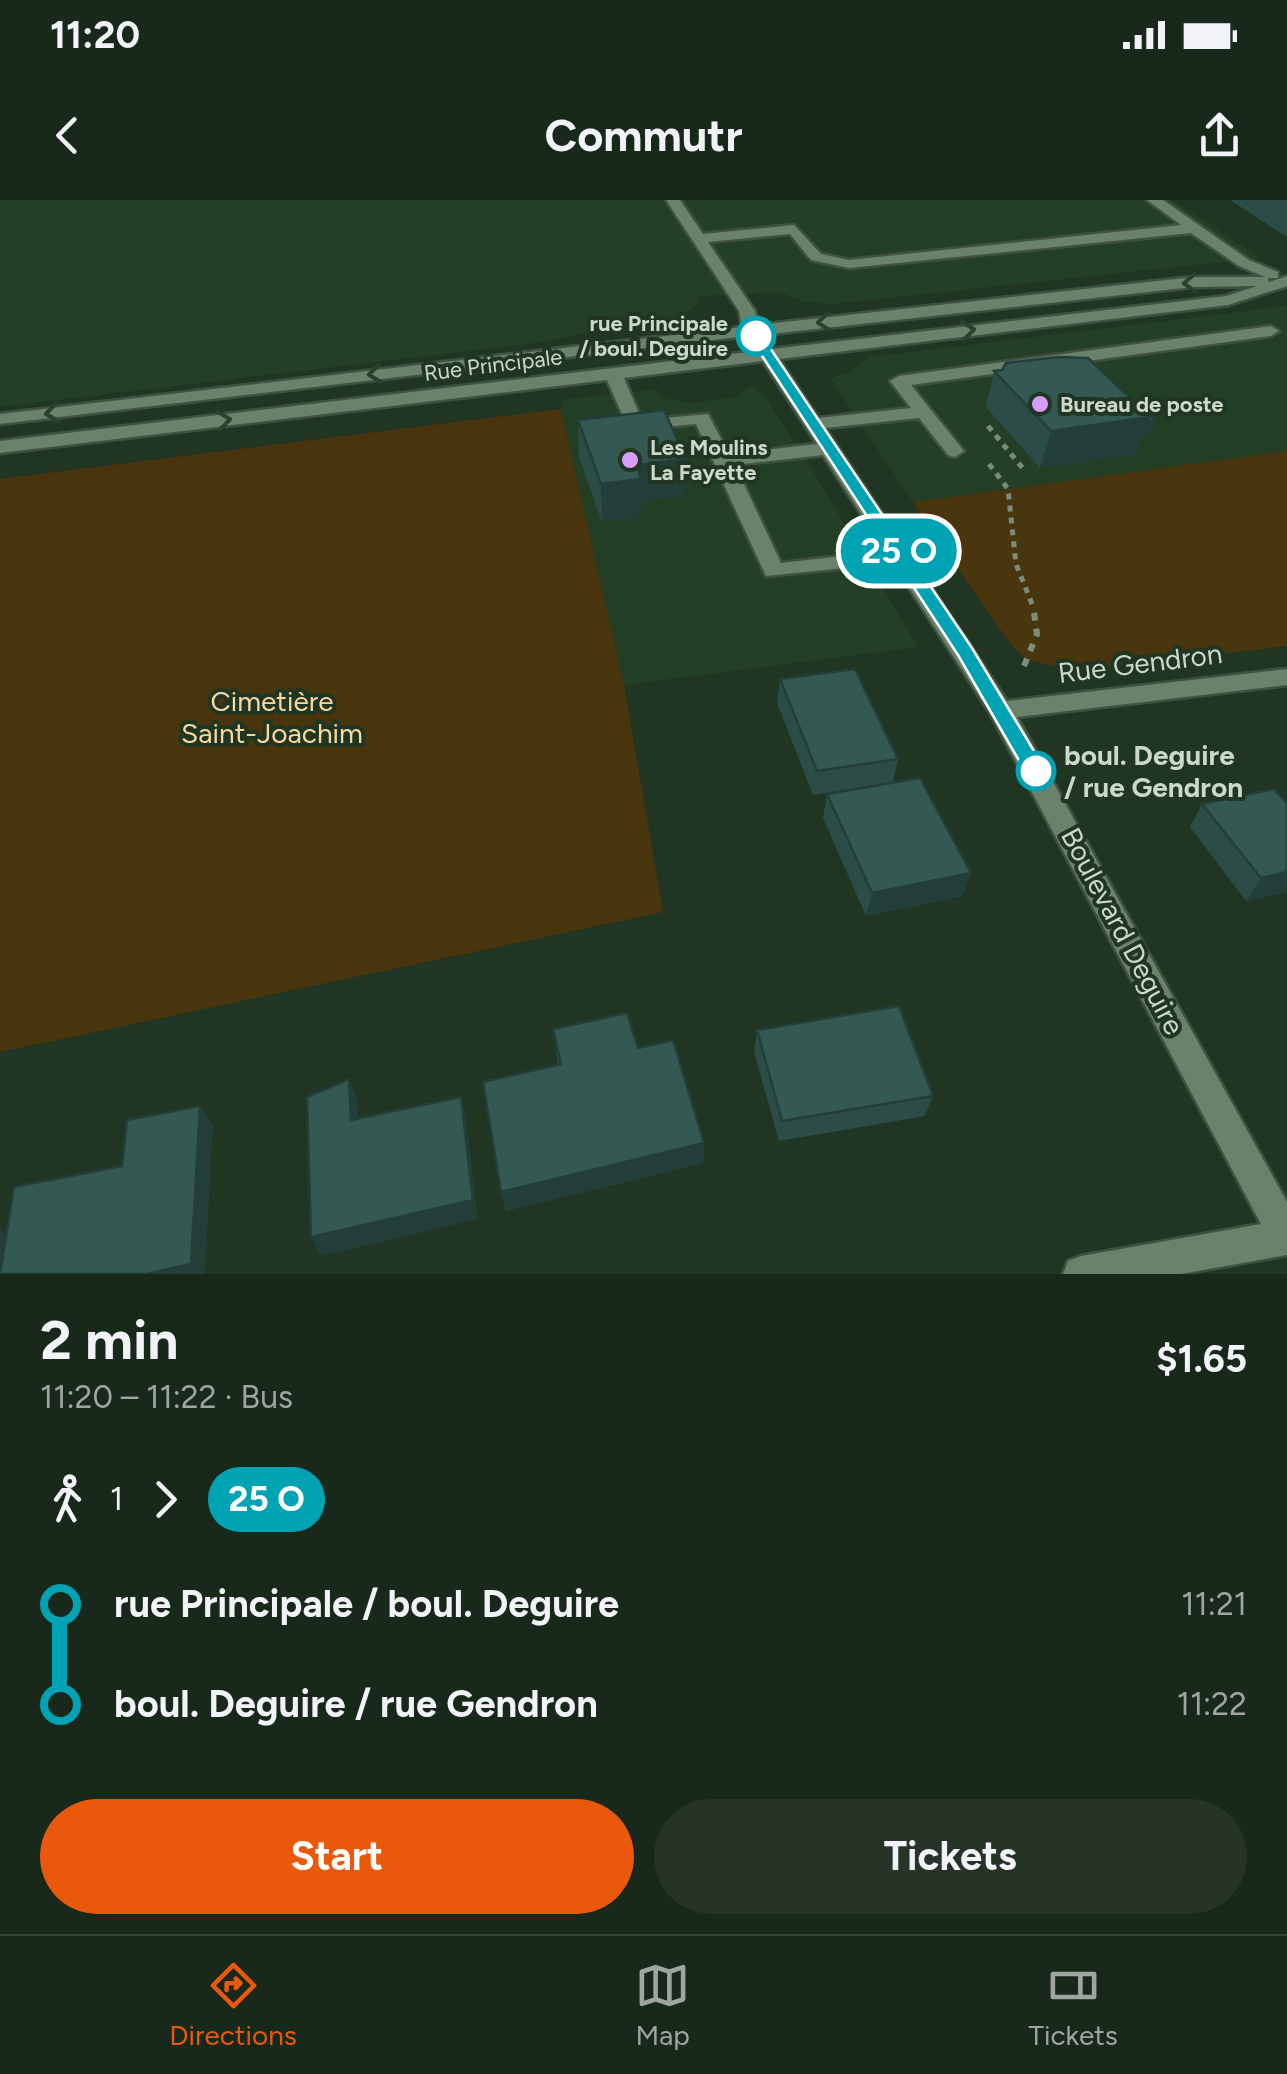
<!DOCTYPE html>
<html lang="en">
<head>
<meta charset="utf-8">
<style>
	:root { --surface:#18281a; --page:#253427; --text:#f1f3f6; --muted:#9fa6a2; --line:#364439; --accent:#ea580c }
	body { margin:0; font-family:Figtree,sans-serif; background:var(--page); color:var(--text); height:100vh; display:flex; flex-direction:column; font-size:38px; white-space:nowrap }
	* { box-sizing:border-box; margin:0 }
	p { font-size:32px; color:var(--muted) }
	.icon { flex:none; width:55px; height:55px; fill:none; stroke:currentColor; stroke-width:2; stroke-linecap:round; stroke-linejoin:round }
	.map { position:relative; height:1074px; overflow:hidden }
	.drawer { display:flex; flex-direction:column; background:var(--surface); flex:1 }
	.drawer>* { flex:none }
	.badge { padding:0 20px; border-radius:32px; font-size:35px; line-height:65px }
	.map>.badge { position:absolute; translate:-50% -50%; box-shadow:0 0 0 5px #fff }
	.legs { display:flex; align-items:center; gap:15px; height:110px; padding:0 40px; font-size:32px }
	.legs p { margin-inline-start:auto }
	.overview { display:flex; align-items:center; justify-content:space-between; height:170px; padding:0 40px }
	h1 { font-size:55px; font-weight:700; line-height:75px }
	.action { display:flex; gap:20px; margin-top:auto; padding:20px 40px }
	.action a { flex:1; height:115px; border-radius:60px; background:var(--accent); color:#fff; font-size:40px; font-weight:700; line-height:115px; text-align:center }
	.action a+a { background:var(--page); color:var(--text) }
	ul { padding:0 40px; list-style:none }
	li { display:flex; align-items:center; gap:35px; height:100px; font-size:38px }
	li i { display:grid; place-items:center; width:15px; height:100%; margin:0 12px; background:currentColor }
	li i::after { content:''; width:25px; height:25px; margin:-12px; border:8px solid; border-radius:50%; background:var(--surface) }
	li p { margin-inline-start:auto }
	li:first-child i { background:linear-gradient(#0000 50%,currentColor 0) }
	li:last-child i { background:linear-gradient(currentColor 50%,#0000 0) }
	.status { display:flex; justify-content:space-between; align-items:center; height:70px; padding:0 50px; background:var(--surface); direction:ltr }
	.status svg { height:28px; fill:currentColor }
	header { display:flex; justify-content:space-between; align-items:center; height:130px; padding:0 40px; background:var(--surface); font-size:45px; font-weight:700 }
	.tabs { display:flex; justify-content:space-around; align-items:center; height:140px; border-top:2px solid var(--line); background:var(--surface); font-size:28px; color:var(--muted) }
	.tabs a { display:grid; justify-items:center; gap:5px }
	.tabs .on { color:var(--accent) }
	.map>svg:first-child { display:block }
	.built { fill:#233f25 }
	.green { fill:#4a360e }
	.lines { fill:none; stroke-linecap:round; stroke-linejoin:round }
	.minor-casing { stroke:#3f5140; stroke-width:5 }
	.path-far1 { stroke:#7b8c7c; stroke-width:5; stroke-dasharray:6 6; stroke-linecap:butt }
	.path { stroke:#7b8c7c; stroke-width:6; stroke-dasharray:8 8; stroke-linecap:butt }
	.minor { fill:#6a826b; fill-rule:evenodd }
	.wall { fill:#2c4d47 }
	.shaded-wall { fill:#243e39 }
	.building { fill:#335952; stroke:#243e39; stroke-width:2.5 }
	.oneway { stroke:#2b412d }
	.line-1 { fill:#00a3b4; stroke:#fff; stroke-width:2.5 }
	.stop-1-dot { fill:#fff; stroke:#00a3b4; stroke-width:5 }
	.poi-dot { fill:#d79bf9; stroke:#203622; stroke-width:4 }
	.labels { text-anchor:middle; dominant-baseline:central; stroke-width:8; stroke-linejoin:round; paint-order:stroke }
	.far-stop-label { font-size:22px; font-weight:bold; fill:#cbd8cb; stroke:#203622; text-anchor:end }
	.far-street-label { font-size:22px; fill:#cbd8cb; stroke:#203622 }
	.far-poi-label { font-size:22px; font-weight:bold; fill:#cbd8cb; stroke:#203622; text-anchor:start }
	.street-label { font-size:28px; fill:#cbd8cb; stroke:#203622 }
	.park-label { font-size:28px; fill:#fad79d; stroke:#203622 }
	.stop-label { font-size:28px; font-weight:bold; fill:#cbd8cb; stroke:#203622; text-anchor:start }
</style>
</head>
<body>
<div class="status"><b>11:20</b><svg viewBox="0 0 49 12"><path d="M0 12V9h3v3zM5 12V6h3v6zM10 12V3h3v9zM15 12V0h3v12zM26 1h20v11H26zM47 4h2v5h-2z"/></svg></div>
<header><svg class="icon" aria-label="back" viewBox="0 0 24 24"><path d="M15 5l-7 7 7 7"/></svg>Commutr<svg class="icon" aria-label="share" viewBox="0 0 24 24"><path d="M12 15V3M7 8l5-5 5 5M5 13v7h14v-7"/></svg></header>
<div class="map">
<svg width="1287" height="1074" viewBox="0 0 1287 1074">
	<rect width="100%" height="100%" fill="#203622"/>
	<!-- built -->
	<path class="built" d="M0,0H1173L1260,58L833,104L804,102L780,92L698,96L697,104L686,114L535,143L0,207Z
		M1287,106V251L913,302L830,178L845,174L870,157Z
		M750,187L764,195L806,260L918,447L624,485L561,209L562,200L657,189L662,198L690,203L735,197Z"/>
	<!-- green -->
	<path class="green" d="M561,209L624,485L663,712L0,852V279Z
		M1287,251V446L1074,471L1028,460L1013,447L990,415L913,302Z"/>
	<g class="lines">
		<!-- minor casing -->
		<g class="minor-casing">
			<path id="minor" d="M666,0H680L703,34L794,25L821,54L849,60L1181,25L1147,0H1163L1249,60L1278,72V78H1268L1269,82L1287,76V86L1228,105L779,159L818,218L911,208L890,181L899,176L1271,126L1279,131L1271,136L911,185L964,251L955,257L948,255L919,218L825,228L1007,501L1287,469V485L1017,517L1287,1002V1055L1181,1074H1063L1068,1061L1081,1056L1261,1024L990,513L893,363L766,376L696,224L629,230L607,180L0,253V241L757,151L747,136L0,224V214L742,127L739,111ZM1191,33L1239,66L1265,77H1193L758,125L755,111L708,42L790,34L811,60L849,68ZM1257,86L1226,96L772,149L762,135L1193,87ZM763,161L817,244L729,254L708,214L642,220L624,178ZM823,255L885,351L781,363L735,265Z"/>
		</g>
		<!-- path-far1 -->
		<path class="path-far1" d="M988,226L1025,271
			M989,264L1008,289L1016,364L1034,409"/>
		<!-- path -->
		<path class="path" d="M1024,466L1037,434L1033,406"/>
		<!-- minor -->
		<use href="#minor" class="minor"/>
	</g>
	<!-- wall -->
	<path class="wall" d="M1230,0H1287V37Z
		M994,171L1136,203L1156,221L1152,233L1144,234L1137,254L1040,268L986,207Z
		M578,220L686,259L685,296L641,302V316L602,322L579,257Z
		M780,479L898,559L893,582L813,595L777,503Z
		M827,594L963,696L866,716L823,618Z
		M1287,603V692L1246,701L1190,627L1202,604Z
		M553,829L638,848L704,943L703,963L506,1011L558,865Z
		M757,830L933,896L925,916L779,941L754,852Z"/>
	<!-- shaded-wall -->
	<path class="shaded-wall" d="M1150,217L1156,221L1152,233L1144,234L1137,254L1040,268L1051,231Z
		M686,259L685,296L641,302V316L602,322L601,284L636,265Z
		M1287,672V692L1246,701L1261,678Z
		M971,673L963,696L866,716L872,693Z
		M349,879L357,900L359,940L351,920Z
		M461,897L466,918L478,1019L321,1056L311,1037Z
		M200,906L213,926L205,1074H146Z
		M704,943L703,963L506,1011L501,992Z
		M0,1029L14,1042L0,1074Z"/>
	<!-- building -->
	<path class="building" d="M1058,157L1088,158L1150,217L1051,231L994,171L1002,170L1006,163Z
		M1136,203H1138L1156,221L1148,222L1150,217Z
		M664,210L686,259L636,265L641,279L601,284L578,220Z
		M855,469L898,559L817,571L780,479Z
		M920,578L971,673L872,693L827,594Z
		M1274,589L1287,603V672L1261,678L1202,604Z
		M899,806L933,896L782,921L757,830Z
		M627,813L638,848L673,840L704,943L501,992L483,882L561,864L553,829Z
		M349,879L351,920L461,897L473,1000L311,1037L307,897Z
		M200,906L191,1064L146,1074H0L14,987L122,966L127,920Z"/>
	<!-- one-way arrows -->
	<defs><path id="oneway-chevron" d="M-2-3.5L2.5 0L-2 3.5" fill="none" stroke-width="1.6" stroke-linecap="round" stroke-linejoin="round" transform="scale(2.5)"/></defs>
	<g class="oneway">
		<use href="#oneway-chevron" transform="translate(1190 83) rotate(176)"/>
		<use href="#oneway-chevron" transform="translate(824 122) rotate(174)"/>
		<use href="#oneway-chevron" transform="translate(968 130) rotate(-7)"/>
		<use href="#oneway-chevron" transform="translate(375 174) rotate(173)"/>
		<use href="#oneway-chevron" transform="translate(52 213) rotate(173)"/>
		<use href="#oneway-chevron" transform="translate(224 220) rotate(-7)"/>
	</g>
	<!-- line-1 -->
	<path class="line-1" d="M751,133H760L972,448L1046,571L1043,576H1028L958,455L749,136Z"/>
	<!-- markers -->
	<g class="stop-1-dot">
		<circle cx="756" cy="136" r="18"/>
		<circle cx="1036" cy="571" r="18"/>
	</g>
	<g class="poi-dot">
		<circle cx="1040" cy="204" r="10"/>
		<circle cx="630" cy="260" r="10"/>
	</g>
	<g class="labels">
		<!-- far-stop labels -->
		<g class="far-stop-label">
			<text x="728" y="123">rue Principale<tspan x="728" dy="25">/ boul. Deguire</tspan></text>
		</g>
		<!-- far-street labels -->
		<g class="far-street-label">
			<text transform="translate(493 165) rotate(-7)">Rue Principale</text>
		</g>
		<!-- far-poi labels -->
		<g class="far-poi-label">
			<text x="1060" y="204">Bureau de poste</text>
			<text x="650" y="247">Les Moulins<tspan x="650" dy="25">La Fayette</tspan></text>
		</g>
		<!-- street labels -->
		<g class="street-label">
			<text transform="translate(1140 463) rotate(-7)">Rue Gendron</text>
			<text transform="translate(1123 731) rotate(62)">Boulevard Deguire</text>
		</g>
		<!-- park labels -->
		<g class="park-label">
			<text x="272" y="501">Cimetière<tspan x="272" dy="32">Saint-Joachim</tspan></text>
		</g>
		<!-- stop labels -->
		<g class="stop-label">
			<text x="1064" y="555">boul. Deguire<tspan x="1064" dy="32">/ rue Gendron</tspan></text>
		</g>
	</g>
</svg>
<b class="badge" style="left:899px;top:351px;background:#00a3b4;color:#fff">25 O</b>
</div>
<section class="drawer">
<div class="overview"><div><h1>2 min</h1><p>11:20 – 11:22 · Bus</p></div><b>$1.65</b></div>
<div class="legs"><svg class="icon" aria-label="walk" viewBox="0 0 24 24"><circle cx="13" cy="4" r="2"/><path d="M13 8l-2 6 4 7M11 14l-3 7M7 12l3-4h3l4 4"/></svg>1<svg class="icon" aria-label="forward" viewBox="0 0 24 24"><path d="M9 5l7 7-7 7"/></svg><b class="badge" style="background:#00a3b4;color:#fff">25 O</b></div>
<ul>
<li><i style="color:#00a3b4"></i><b>rue Principale / boul. Deguire</b><p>11:21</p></li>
<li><i style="color:#00a3b4"></i><b>boul. Deguire / rue Gendron</b><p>11:22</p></li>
</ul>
<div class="action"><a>Start</a><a>Tickets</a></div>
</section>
<nav class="tabs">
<a class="on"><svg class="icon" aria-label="directions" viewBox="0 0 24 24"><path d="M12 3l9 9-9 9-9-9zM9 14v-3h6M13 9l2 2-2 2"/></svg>Directions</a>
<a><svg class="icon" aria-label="map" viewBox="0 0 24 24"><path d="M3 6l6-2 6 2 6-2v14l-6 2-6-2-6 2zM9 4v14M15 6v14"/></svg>Map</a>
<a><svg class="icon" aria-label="tickets" viewBox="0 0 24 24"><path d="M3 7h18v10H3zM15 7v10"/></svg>Tickets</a>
</nav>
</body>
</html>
